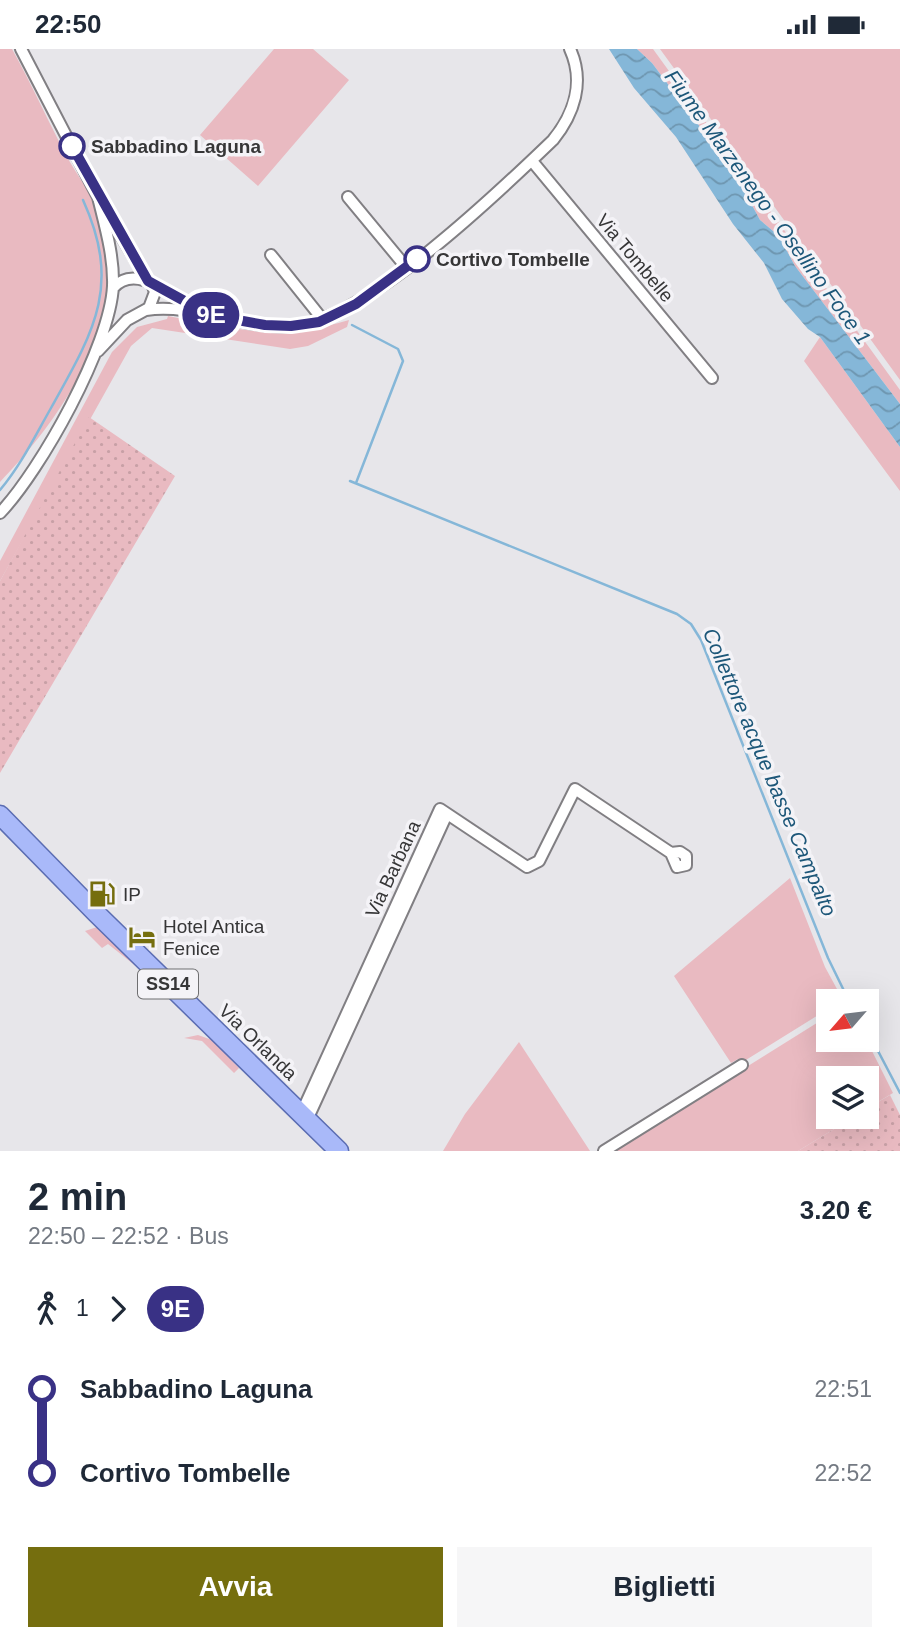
<!DOCTYPE html>
<html lang="it">
<head>
<meta charset="utf-8">
<style>
	:root { --surface:#fff; --page:#f6f6f7; --text:#1f2937; --muted:#747a83; --accent:#756e0e }
	body { margin:0; font-family:Arial,sans-serif; background:var(--page); color:var(--text); height:100vh; display:flex; flex-direction:column; font-size:26px; white-space:nowrap }
	* { box-sizing:border-box; margin:0 }
	p { font-size:23px; color:var(--muted) }
	.icon { flex:none; width:38px; height:38px; fill:none; stroke:currentColor; stroke-width:2; stroke-linecap:round; stroke-linejoin:round }
	.map { position:relative; height:1102px; overflow:hidden }
	.panel { display:flex; flex-direction:column; background:var(--surface); flex:1 }
	.panel>* { flex:none }
	.badge { padding:0 14px; border-radius:23px; font-size:24px; line-height:46px }
	.needle { width:46px; rotate:242deg }
	.controls { position:absolute; left:816px; top:940px; display:grid; gap:14px }
	.controls a { display:grid; place-items:center; width:63px; height:63px; border-radius:0px; background:var(--surface); box-shadow:0 7px 28px #0002; font-size:35px }
	.map>.badge { position:absolute; translate:-50% -50%; box-shadow:0 0 0 4px #fff }
	.legs { display:flex; align-items:center; gap:10px; height:77px; padding:0 28px; font-size:23px }
	.legs p { margin-inline-start:auto }
	.overview { display:flex; align-items:center; justify-content:space-between; height:119px; padding:0 28px }
	h1 { font-size:38px; font-weight:700; line-height:52px }
	.action { display:flex; gap:14px; margin-top:auto; padding:14px 28px }
	.action a { flex:1; height:80px; border-radius:0px; background:var(--accent); color:#fff; font-size:28px; font-weight:700; line-height:80px; text-align:center }
	.action a+a { background:var(--page); color:var(--text) }
	ul { padding:0 28px; list-style:none }
	li { display:flex; align-items:center; gap:24px; height:84px; font-size:26px }
	li i { display:grid; place-items:center; width:10px; height:100%; margin:0 9px; background:currentColor }
	li i::after { content:''; width:18px; height:18px; margin:-9px; border:5px solid; border-radius:50%; background:var(--surface) }
	li p { margin-inline-start:auto }
	li:first-child i { background:linear-gradient(#0000 50%,currentColor 0) }
	li:last-child i { background:linear-gradient(currentColor 50%,#0000 0) }
	.status { display:flex; justify-content:space-between; align-items:center; height:49px; padding:0 35px; background:var(--surface); direction:ltr }
	.status svg { height:19px; fill:currentColor }
	.map>svg:first-child { display:block }
	.grass { fill:#e9bac1 }
	.park { fill:url(#park-dots) }
	.water { fill:url(#water-waves) }
	.lines { fill:none; stroke-linecap:round; stroke-linejoin:round }
	.stream { stroke:#85b7d8; stroke-width:2.5 }
	.street-casing { stroke:#817f83; stroke-width:14 }
	.primary-casing { stroke:#5b6db2; stroke-width:21 }
	.street { stroke:#fff; stroke-width:10 }
	.primary { stroke:#a9b9f9; stroke-width:18 }
	.line-1-casing { stroke:#fff; stroke-width:16 }
	.line-1 { stroke:#393185; stroke-width:10 }
	.stop-1-dot { fill:#fff; stroke:#393185; stroke-width:3.5 }
	.labels { text-anchor:middle; dominant-baseline:central; stroke-width:7; stroke-linejoin:round; paint-order:stroke }
	.shield { fill:#f4f3f7; stroke:#6f6f71; stroke-width:2 }
	.shield-label { font-size:18px; font-weight:bold; fill:#363637 }
	.stop-label { font-size:19px; font-weight:bold; fill:#363637; stroke:#f4f3f7; text-anchor:start }
	.street-label { font-size:19px; fill:#363637; stroke:#f4f3f7 }
	.poi-label { font-size:19px; fill:#363637; stroke:#f4f3f7; text-anchor:start }
	.water-label { font-size:21px; font-style:italic; fill:#1d5779; stroke:#f4f3f7 }
</style>
</head>
<body>
<div class="status"><b>22:50</b><svg viewBox="0 0 49 12"><path d="M0 12V9h3v3zM5 12V6h3v6zM10 12V3h3v9zM15 12V0h3v12zM26 1h20v11H26zM47 4h2v5h-2z"/></svg></div>
<div class="map">
<svg width="900" height="1102" viewBox="0 0 900 1102">
	<defs>
		<pattern id="park-dots" width="8" height="8" patternUnits="userSpaceOnUse" patternTransform="scale(1.75)"><rect width="8" height="8" fill="#e9bac1"/><path d="M2 2h.1M6 6h.1" fill="none" stroke="#c8a0a6" stroke-width="1.8" stroke-linecap="round"/></pattern>
		<pattern id="water-waves" width="16" height="10" patternUnits="userSpaceOnUse" patternTransform="scale(1.75)"><rect width="16" height="10" fill="#85b7d8"/><path d="M0 5q4-4 8 0t8 0" fill="none" stroke="#6e96b0"/></pattern>
	</defs>
	<rect width="100%" height="100%" fill="#e7e6ea"/>
	<!-- grass -->
	<path class="grass" d="M0,0H12C32,36 49,74 67,108C77,126 89,140 97,162C135,261 66,365 0,433Z
		M274,0H313L349,31L258,137L200,86Z
		M637,0H653L900,341V355L795,217L779,187L760,171L735,125L716,99L652,14Z
		M660,0H900V331Z
		M168,267C239,281 277,292 349,271L347,278L308,297L290,300L152,279L131,297L0,532V512L112,303L137,278L167,270Z
		M820,288L900,398V442L804,312Z
		M790,829L825,918L843,951L828,952V960L741,1014L738,1010L731,1014L674,927Z
		M97,878L137,918L108,895L102,899L85,882Z
		M828,967V990H866L893,1044L866,1060V1029H828V1068H854L798,1102H612Z
		M198,986L212,991L239,1019L234,1024L202,992L184,989Z
		M519,993L590,1102H443L465,1065Z"/>
	<!-- park -->
	<path class="park" d="M89,368L175,427L0,724V532Z
		M890,1046L900,1066V1102H798L854,1068H866V1060Z"/>
	<!-- water -->
	<path class="water" d="M609,0H637L652,14L716,99L735,125L760,171L779,187L795,217L900,355V398L820,288L808,280L782,250L764,214L733,175L676,88L634,39Z"/>
	<g class="lines">
		<!-- stream -->
		<path class="stream" d="M352,276L398,300L403,312L356,434
			M350,432L677,565L691,575L701,591L828,909L849,952
			M0,441C21,416 35,387 51,359C94,282 122,237 83,151
			M866,979L900,1044"/>
		<!-- street casing -->
		<g class="street-casing">
			<path id="street" d="M21,0L98,148L148,232
				M532,112L712,329
				M348,148L406,218
				M271,206L323,271
				M113,239C136,213 171,247 195,260
				M146,261C196,254 243,281 293,277C365,272 499,143 553,91C574,65 585,33 570,0
				M98,302L127,271L149,259L155,243L152,235
				M0,464C41,421 110,297 113,237C114,207 105,177 98,148
				M301,1065L440,760L527,818L539,812L575,740L671,804L677,818L686,816V807L680,803L671,804
				M307,1071L447,765
				M604,1102L742,1016"/>
		</g>
		<!-- primary casing -->
		<g class="primary-casing">
			<path id="primary" d="M0,766L96,864L339,1102"/>
		</g>
		<!-- street -->
		<use href="#street" class="street"/>
		<!-- primary -->
		<use href="#primary" class="primary"/>
	</g>
	<g class="lines">
		<!-- line-1 casing -->
		<g class="line-1-casing">
			<path id="line-1" d="M72,97L148,232L210,266L265,276L291,277L319,273L356,255L417,210"/>
		</g>
		<!-- line-1 -->
		<use href="#line-1" class="line-1"/>
	</g>
	<!-- icons -->
	<defs>
		<g id="fuel-bare" transform="scale(2.1)"><path d="M-5.5-6h7V0h2V4h1.3V-2.5L3-4.5l.8-.8L6-3V5H2.5V1h-1V6h-7ZM-4.2-4.7v3.2H.2V-4.7Z" fill="#756e0e" stroke="#f4f3f7" stroke-width="2.5" paint-order="stroke"/></g>
		<g id="hotel-bare" transform="scale(2.1)"><path d="M-6-4.5h1.5V1H6V5H4.5V3h-9V5H-6ZM-4 0a1.8 1.8 0 1 1 3.6 0ZM.5 0V-2.5h3Q6-2.5 6 0Z" fill="#756e0e" stroke="#f4f3f7" stroke-width="2.5" paint-order="stroke"/></g>
	</defs>
	<g fill-rule="evenodd">
		<use href="#fuel-bare" x="102" y="845"/>
		<use href="#hotel-bare" x="142" y="888"/>
	</g>
	<!-- markers -->
	<g class="stop-1-dot">
		<circle cx="72" cy="97" r="12"/>
		<circle cx="417" cy="210" r="12"/>
	</g>
	<g class="labels">
		<!-- shield labels -->
		<rect class="shield" x="138" y="920.5" width="60" height="29" rx="5"/>
		<g class="shield-label">
			<text x="168" y="935">SS14</text>
		</g>
		<!-- stop labels -->
		<g class="stop-label">
			<text x="91" y="97">Sabbadino Laguna</text>
			<text x="436" y="210">Cortivo Tombelle</text>
		</g>
		<!-- street labels -->
		<g class="street-label">
			<text transform="translate(635 209) rotate(50)">Via Tombelle</text>
			<text transform="translate(393 820) rotate(-65)">Via Barbana</text>
			<text transform="translate(258 993) rotate(44)">Via Orlanda</text>
		</g>
		<!-- poi labels -->
		<g class="poi-label">
			<text x="123" y="845">IP</text>
			<text x="163" y="877">Hotel Antica<tspan x="163" dy="22">Fenice</tspan></text>
		</g>
		<!-- water labels -->
		<g class="water-label">
			<text transform="translate(768 158) rotate(54)">Fiume Marzenego - Osellino Foce 1</text>
			<text transform="translate(770 723) rotate(67)">Collettore acque basse Campalto</text>
		</g>
	</g>
</svg>
<div class="controls">
<a><svg class="needle" viewBox="-14 -14 28 28"><path d="M0-13l5 13h-10z" fill="#e53935"/><path d="M0 13l5-13h-10z" fill="#747a83"/></svg></a>
<a><svg class="icon" aria-label="layers" viewBox="0 0 24 24"><path d="M12 4l9 5-9 5-9-5zM3 14l9 5 9-5"/></svg></a>
</div>
<b class="badge" style="left:211px;top:266px;background:#393185;color:#fff">9E</b>
</div>
<section class="panel">
<div class="overview"><div><h1>2 min</h1><p>22:50 – 22:52 · Bus</p></div><b>3.20 €</b></div>
<div class="legs"><svg class="icon" aria-label="walk" viewBox="0 0 24 24"><circle cx="13" cy="4" r="2"/><path d="M13 8l-2 6 4 7M11 14l-3 7M7 12l3-4h3l4 4"/></svg>1<svg class="icon" aria-label="forward" viewBox="0 0 24 24"><path d="M9 5l7 7-7 7"/></svg><b class="badge" style="background:#393185;color:#fff">9E</b></div>
<ul>
<li><i style="color:#393185"></i><b>Sabbadino Laguna</b><p>22:51</p></li>
<li><i style="color:#393185"></i><b>Cortivo Tombelle</b><p>22:52</p></li>
</ul>
<div class="action"><a>Avvia</a><a>Biglietti</a></div>
</section>
</body>
</html>
